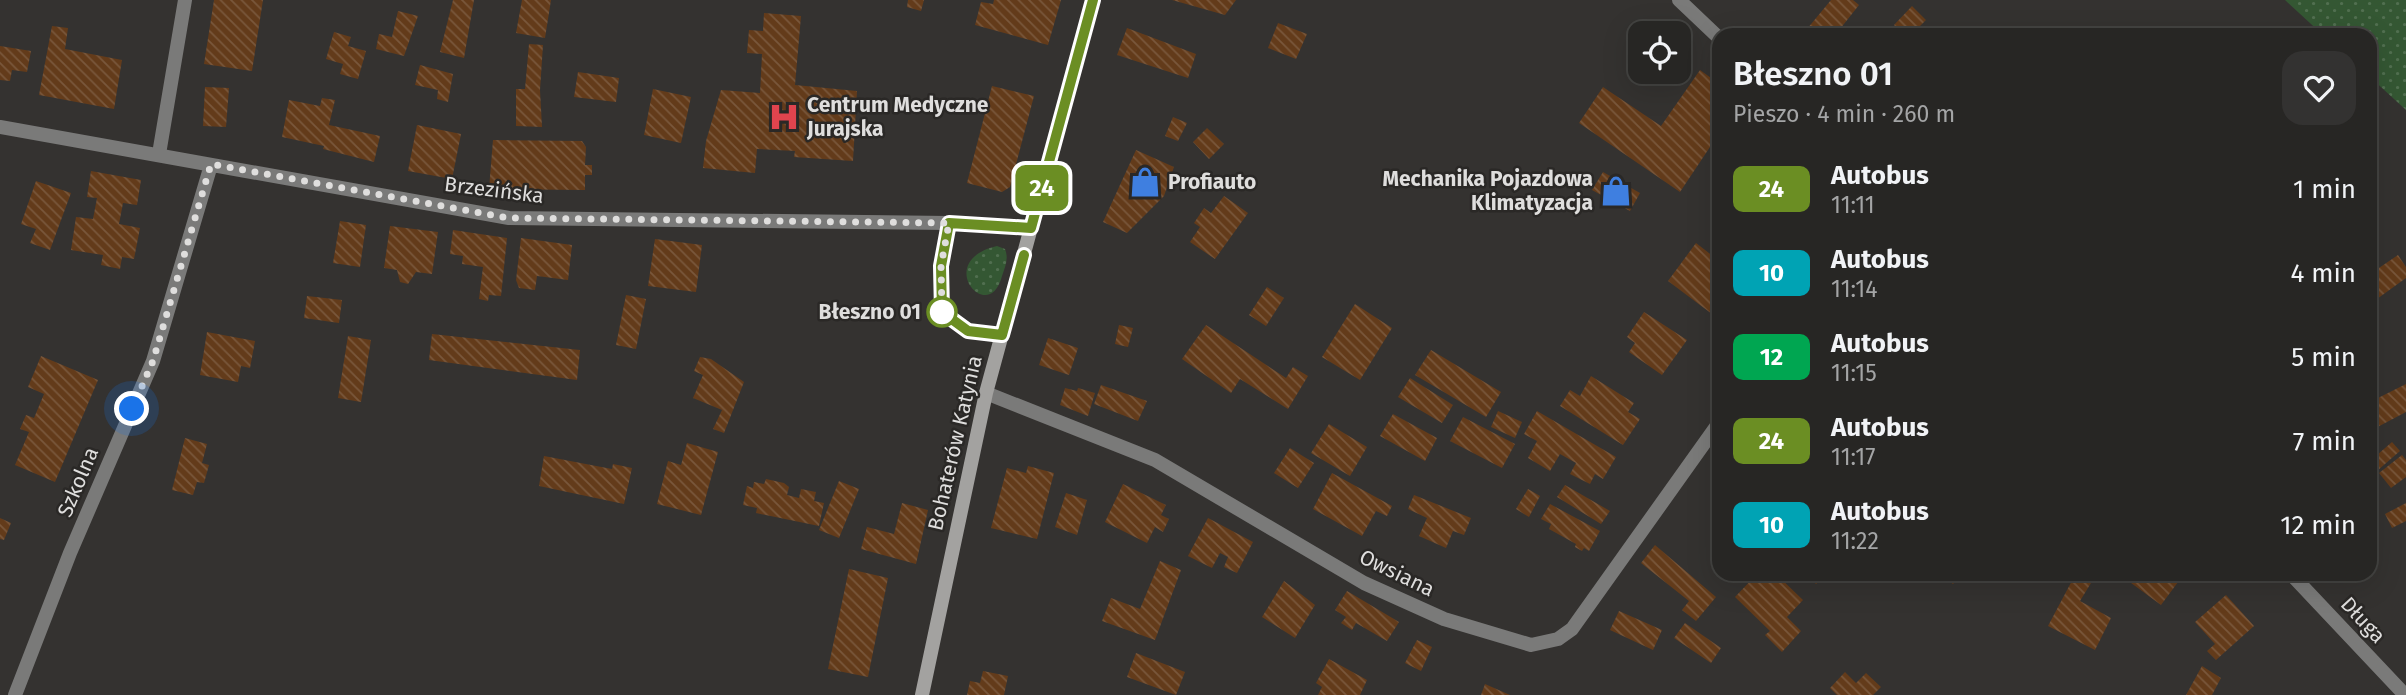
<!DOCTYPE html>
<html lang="pl">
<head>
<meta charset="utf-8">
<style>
	:root { --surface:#272624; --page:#333231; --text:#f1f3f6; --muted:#a4a5a6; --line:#434341 }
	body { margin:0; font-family:"Fira Sans",sans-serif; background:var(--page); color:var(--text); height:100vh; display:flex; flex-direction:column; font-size:26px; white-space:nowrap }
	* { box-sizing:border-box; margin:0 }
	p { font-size:23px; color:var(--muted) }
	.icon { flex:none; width:38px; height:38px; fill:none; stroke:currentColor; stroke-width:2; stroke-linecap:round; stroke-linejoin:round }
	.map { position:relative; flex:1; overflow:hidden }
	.sheet { position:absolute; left:1712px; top:28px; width:665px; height:553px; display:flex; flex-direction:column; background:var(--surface); border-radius:21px; box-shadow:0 7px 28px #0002,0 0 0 2px var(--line) }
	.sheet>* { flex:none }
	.badge { padding:0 14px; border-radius:10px; font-size:24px; line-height:46px }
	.buttons { position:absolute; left:1628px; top:21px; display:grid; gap:14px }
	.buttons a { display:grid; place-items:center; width:63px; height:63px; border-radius:14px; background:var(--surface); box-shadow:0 7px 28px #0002,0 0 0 2px var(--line); font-size:35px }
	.you { position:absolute; width:35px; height:35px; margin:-18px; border:5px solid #fff; border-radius:50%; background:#1a73e8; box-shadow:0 0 0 10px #1a73e833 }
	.map>.badge { position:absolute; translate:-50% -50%; box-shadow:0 0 0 4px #fff }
	.round { display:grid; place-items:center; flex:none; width:74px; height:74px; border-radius:21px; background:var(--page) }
	.summary { display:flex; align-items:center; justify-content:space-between; height:119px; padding:0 21px }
	h1 { font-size:33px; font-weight:600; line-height:52px }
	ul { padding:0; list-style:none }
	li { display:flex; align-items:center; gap:21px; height:84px; padding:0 21px }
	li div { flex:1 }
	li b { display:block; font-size:26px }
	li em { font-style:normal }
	li .badge { min-width:77px; font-weight:700; text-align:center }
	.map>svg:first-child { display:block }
	.grass { fill:url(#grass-dots) }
	.building { fill:url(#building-back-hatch) }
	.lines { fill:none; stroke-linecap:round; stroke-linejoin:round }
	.lane { stroke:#7a7a79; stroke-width:14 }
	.street { stroke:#7a7a79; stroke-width:14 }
	.secondary { stroke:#a3a2a0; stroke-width:14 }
	.line-casing { stroke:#fff; stroke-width:16 }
	.line { stroke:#6b8e23; stroke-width:10 }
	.walk { stroke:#dfdedd; stroke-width:7; stroke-dasharray:0 12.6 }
	.stop-dot { fill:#fff; stroke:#6b8e23; stroke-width:3.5 }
	.labels { text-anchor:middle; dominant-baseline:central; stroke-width:5; stroke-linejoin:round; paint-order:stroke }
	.poi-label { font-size:21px; font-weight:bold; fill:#dfdedd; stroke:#2a2826; text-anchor:start }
	.street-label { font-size:21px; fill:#dfdedd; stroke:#2a2826 }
	.stop-label { font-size:21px; font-weight:bold; fill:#dfdedd; stroke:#2a2826; text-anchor:end }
</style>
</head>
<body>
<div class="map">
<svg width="2406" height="695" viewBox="0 0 2406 695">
	<defs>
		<pattern id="grass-dots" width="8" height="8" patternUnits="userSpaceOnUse" patternTransform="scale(1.75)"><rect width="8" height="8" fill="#345733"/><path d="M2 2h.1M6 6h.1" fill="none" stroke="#516f50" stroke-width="1.8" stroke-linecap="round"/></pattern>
		<pattern id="building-back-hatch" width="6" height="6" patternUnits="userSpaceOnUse" patternTransform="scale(1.75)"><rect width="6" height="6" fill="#633b1a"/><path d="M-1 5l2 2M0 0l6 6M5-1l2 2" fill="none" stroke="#79573b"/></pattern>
	</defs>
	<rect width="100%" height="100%" fill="#343230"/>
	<!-- grass -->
	<path class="grass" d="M2285,0H2406V110L2370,77V35H2323Z
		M997,246L1005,249C1009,259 1005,267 1002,276C989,327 932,261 997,246Z"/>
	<!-- building -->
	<path class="building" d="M214,0H263L252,71L204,64Z
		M453,0H474L464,58L440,52Z
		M522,0H551L545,38L516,33Z
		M908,0H924L921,11L907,7Z
		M994,0H1061L1048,45L975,25L981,2L993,4Z
		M1172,0H1236L1225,15Z
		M1831,0H1853L1859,5L1840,29L1845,33L1802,35Z
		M1912,6L1926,20L1911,35H1904L1894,25Z
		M398,11L418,16L404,56L376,49L379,34L392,37Z
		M764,13L801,16L795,85L857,91L853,161L794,157L795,151L757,149L755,173L703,168L706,141L721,90L760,93L762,54L747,53L749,30L763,31Z
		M1278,23L1307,34L1296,59L1268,48Z
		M52,26L68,28L65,49L122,60L114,109L39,95Z
		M1127,28L1196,54L1188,78L1117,55Z
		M334,32L351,37L348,46L366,51L358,79L340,74L343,64L326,59Z
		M529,44L543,45L540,90L542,127L516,126V89H525Z
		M0,46L31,51L27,72L12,70L10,81L0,80Z
		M420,65L453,74L448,102L437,99L438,90L415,85Z
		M1700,70L1718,83V135L1680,192L1579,123L1603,87L1661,126Z
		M578,72L619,78L616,102L574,97Z
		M992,86L1034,96L1010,187L1002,192L967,183Z
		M205,87L229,88L226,127L203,126Z
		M653,89L691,97L681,143L644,135Z
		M322,98L335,100L329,125L380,136L374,162L323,149L324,146L282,137L289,100L320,106Z
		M1173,117L1187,123L1178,141L1165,136Z
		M417,125L461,134L452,179L408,171Z
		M1207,128L1224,144L1209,159L1193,142Z
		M493,140L582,141L586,147L585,165H592V175H585V190L489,189Z
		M1136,150L1174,167L1164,196L1127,233L1103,222Z
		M91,171L141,180L137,205L123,203L119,224L140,228L134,259L122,257L120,269L101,265L103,255L71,250L76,217L93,219L97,198L87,197Z
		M1603,172L1640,193L1630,211L1592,190Z
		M36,181L71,193L50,250L30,243L36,229L21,224Z
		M1224,196L1248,213L1215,259L1190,242L1200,227L1194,223L1204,208L1211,213Z
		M340,221L366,225L360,267L333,263Z
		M390,226L438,232L432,274L416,272L408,284L400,282L397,270L384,268Z
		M453,230L507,238L501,296L489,295L488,301L479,299L483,267L462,264L463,256L450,254Z
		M521,238L572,245L568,280L537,276L535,290L519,288L516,280Z
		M655,239L702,245L696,292L648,286Z
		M1696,243L1718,260V306L1712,314L1668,281Z
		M2398,255L2406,267V278L2370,304V274Z
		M1267,287L1284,298L1266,326L1249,315Z
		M626,295L646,299L636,349L616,345Z
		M307,296L342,300L339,323L304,318Z
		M1355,304L1392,328L1360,380L1322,357Z
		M1644,312L1687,340L1662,375L1629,352L1635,343L1627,337Z
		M1119,325L1133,328L1128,347L1115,344Z
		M1206,325L1286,378L1293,367L1308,376L1288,409L1240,379L1231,393L1182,359Z
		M207,332L255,341L250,368L241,366L238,382L200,375Z
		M432,334L580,350L577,380L429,360Z
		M348,336L371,340L361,402L338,398Z
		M1048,338L1078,348L1069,375L1039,365Z
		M1431,350L1501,392L1486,417L1415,375Z
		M41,356L98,380L55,482L15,465L29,432L20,429L26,415L34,418L44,394L28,387Z
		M700,357L711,359L744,382L724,433L713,429L722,410L693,398L703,375L694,371Z
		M1591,376L1634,403L1628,412L1640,419L1623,445L1560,406L1570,390L1580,396Z
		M1410,378L1453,405L1442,423L1398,397Z
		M2406,384V412L2370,431V402Z
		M1101,385L1147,401L1138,421L1094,404Z
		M1065,388L1077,391L1078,388L1095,393L1088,416L1060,405Z
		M1498,411L1522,422L1515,438L1491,427Z
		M1537,411L1616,457L1603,479L1595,474L1590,484L1570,474L1576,463L1560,454L1550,471L1528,458L1537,441L1524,434Z
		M1393,414L1437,438L1425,461L1380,436Z
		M1463,417L1515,444L1502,468L1450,441Z
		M1329,424L1367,447L1350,476L1311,453Z
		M185,438L207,444L202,463L209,465L204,483L197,482L193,495L172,490Z
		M2392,442L2400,451L2370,477V461Z
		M687,443L718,452L701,515L657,504L668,461L681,465Z
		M1290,448L1314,463L1298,488L1274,473Z
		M2402,455L2406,460V477L2391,488L2379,473Z
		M544,456L612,469L613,464L632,468L624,504L539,486Z
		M1028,466L1054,473L1037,539L991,528L1007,468L1026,473Z
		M1332,473L1392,506L1387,516L1376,511L1362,536L1313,509Z
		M766,479L784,483L789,487L787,495L799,498L801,489L816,492L814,501L824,503L819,526L756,513L757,508L743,505L747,486L753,488L754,482L764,484Z
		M839,481L859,489L839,538L819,530Z
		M1123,484L1166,505L1161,515L1169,519L1163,532L1155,527L1147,543L1105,522Z
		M1565,485L1610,511L1601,524L1557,497Z
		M1528,489L1540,496L1529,517L1516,509Z
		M1066,493L1087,500L1077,535L1055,527Z
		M1414,495L1471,518L1464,535L1453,531L1446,548L1419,536L1427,518L1408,509Z
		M902,503L928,510L916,564L861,549L867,527L894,534Z
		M2406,503V521L2392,528L2385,514Z
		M1550,504L1600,531L1589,551L1584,548L1582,551L1575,547L1576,544L1549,529L1551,524L1541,519Z
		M0,518L11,523L4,540L0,539Z
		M1208,518L1253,542L1237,573L1224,567L1228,557L1220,553L1212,568L1188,556Z
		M1655,545L1716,597L1696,621L1682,610L1689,601L1641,563Z
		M1160,561L1181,570L1155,640L1102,621L1111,598L1140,609Z
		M849,569L888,578L868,677L828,669Z
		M1757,574H1776L1803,600L1787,617L1801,631L1782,652L1765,635L1770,631L1735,597Z
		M1807,574H1827L1816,584Z
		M1941,574H1962L1953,584Z
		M2131,574H2184L2161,605L2127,580Z
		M2075,575L2091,583L2080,601L2111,618L2095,650L2048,626Z
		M1284,581L1315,605L1295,638L1262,617Z
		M1347,591L1399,622L1387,641L1356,623L1352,630L1341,623L1346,617L1335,610Z
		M2226,595L2254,626L2216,660L2207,651L2215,644L2195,622Z
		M1619,611L1662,630L1653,650L1610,630Z
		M1685,623L1721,648L1711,663L1674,638Z
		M1417,640L1432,647L1421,671L1405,663Z
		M1136,653L1185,672L1176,695L1127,677Z
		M1329,659L1367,680L1360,695H1318L1322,687L1316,683Z
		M2202,666L2221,678L2212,695H2186Z
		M983,671L1008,676L1004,695H967L970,681L980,683Z
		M1845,672L1856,683L1866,673L1881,687L1873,695H1837L1830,688Z
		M1485,684L1510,695H1481Z"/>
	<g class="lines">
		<!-- lane -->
		<path class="lane" d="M949,223L941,266L942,312L968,331L1002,335"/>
		<!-- street -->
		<path class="street" d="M1679,0L1718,37
			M0,127L509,218L949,223L1031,228
			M159,154L185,0
			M986,393L1155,460L1364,583L1444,619L1531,645L1558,639L1572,629L1718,424
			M2291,574L2405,695
			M15,695L70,553L153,361L211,165"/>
		<!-- secondary -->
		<path class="secondary" d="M922,695L986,393L1093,0"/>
	</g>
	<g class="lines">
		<!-- line casing -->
		<g class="line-casing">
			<path id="line" d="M1024,255L1002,335L968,331L942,312L941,266L949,223L1031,228L1093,0"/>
		</g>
		<!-- line -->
		<use href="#line" class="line"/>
		<!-- walk -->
		<path class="walk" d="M132,409L153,361L211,164L509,218L949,223L941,266L942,312"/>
	</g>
	<!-- icons -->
	<defs>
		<g id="hospital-bare" transform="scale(2.415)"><path d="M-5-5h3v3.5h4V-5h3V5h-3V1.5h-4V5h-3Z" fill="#e0444e" stroke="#2a2826" stroke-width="2.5" paint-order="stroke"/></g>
		<g id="shop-bare" transform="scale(2.415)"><path d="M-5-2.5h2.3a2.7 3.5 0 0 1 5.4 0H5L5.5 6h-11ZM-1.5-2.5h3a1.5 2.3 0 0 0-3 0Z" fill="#3f7fe0" stroke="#2a2826" stroke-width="2.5" paint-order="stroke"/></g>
	</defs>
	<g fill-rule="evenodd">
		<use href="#hospital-bare" x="784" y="117"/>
		<use href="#shop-bare" x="1145" y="182"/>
		<use href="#shop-bare" x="1616" y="191"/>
	</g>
	<!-- markers -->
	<circle class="stop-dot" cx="942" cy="312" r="14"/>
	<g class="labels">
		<!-- poi labels -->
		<g class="poi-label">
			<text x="807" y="105">Centrum Medyczne<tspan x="807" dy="24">Jurajska</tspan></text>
			<text x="1593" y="179" text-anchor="end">Mechanika Pojazdowa<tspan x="1593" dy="24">Klimatyzacja</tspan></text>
			<text x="1168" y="182">Profiauto</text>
		</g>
		<!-- street labels -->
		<g class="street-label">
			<text transform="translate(494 190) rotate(7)">Brzezińska</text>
			<text transform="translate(955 443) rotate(-77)">Bohaterów Katynia</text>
			<text transform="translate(78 482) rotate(-67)">Szkolna</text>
			<text transform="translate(1397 573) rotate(26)">Owsiana</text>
			<text transform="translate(2363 620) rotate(47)">Długa</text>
		</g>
		<!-- stop labels -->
		<g class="stop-label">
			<text x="921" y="312">Błeszno 01</text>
		</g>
	</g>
</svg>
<div class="buttons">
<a><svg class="icon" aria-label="locate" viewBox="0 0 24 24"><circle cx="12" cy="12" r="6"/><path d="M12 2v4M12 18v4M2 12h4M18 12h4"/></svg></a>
</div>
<div class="you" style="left:132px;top:409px"></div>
<b class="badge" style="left:1042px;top:188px;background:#6b8e23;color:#fff">24</b>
<section class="sheet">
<div class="summary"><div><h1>Błeszno 01</h1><p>Pieszo · 4 min · 260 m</p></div><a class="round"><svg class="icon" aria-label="heart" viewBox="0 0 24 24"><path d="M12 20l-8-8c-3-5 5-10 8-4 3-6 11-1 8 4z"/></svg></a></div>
<ul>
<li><span class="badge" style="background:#6b8e23;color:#fff">24</span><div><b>Autobus</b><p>11:11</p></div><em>1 min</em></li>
<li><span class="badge" style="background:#00a3b4;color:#fff">10</span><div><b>Autobus</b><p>11:14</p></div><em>4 min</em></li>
<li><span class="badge" style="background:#00a651;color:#fff">12</span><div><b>Autobus</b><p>11:15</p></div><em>5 min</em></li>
<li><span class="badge" style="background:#6b8e23;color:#fff">24</span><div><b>Autobus</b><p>11:17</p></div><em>7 min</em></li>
<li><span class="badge" style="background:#00a3b4;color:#fff">10</span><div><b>Autobus</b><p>11:22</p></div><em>12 min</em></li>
</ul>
</section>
</div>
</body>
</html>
